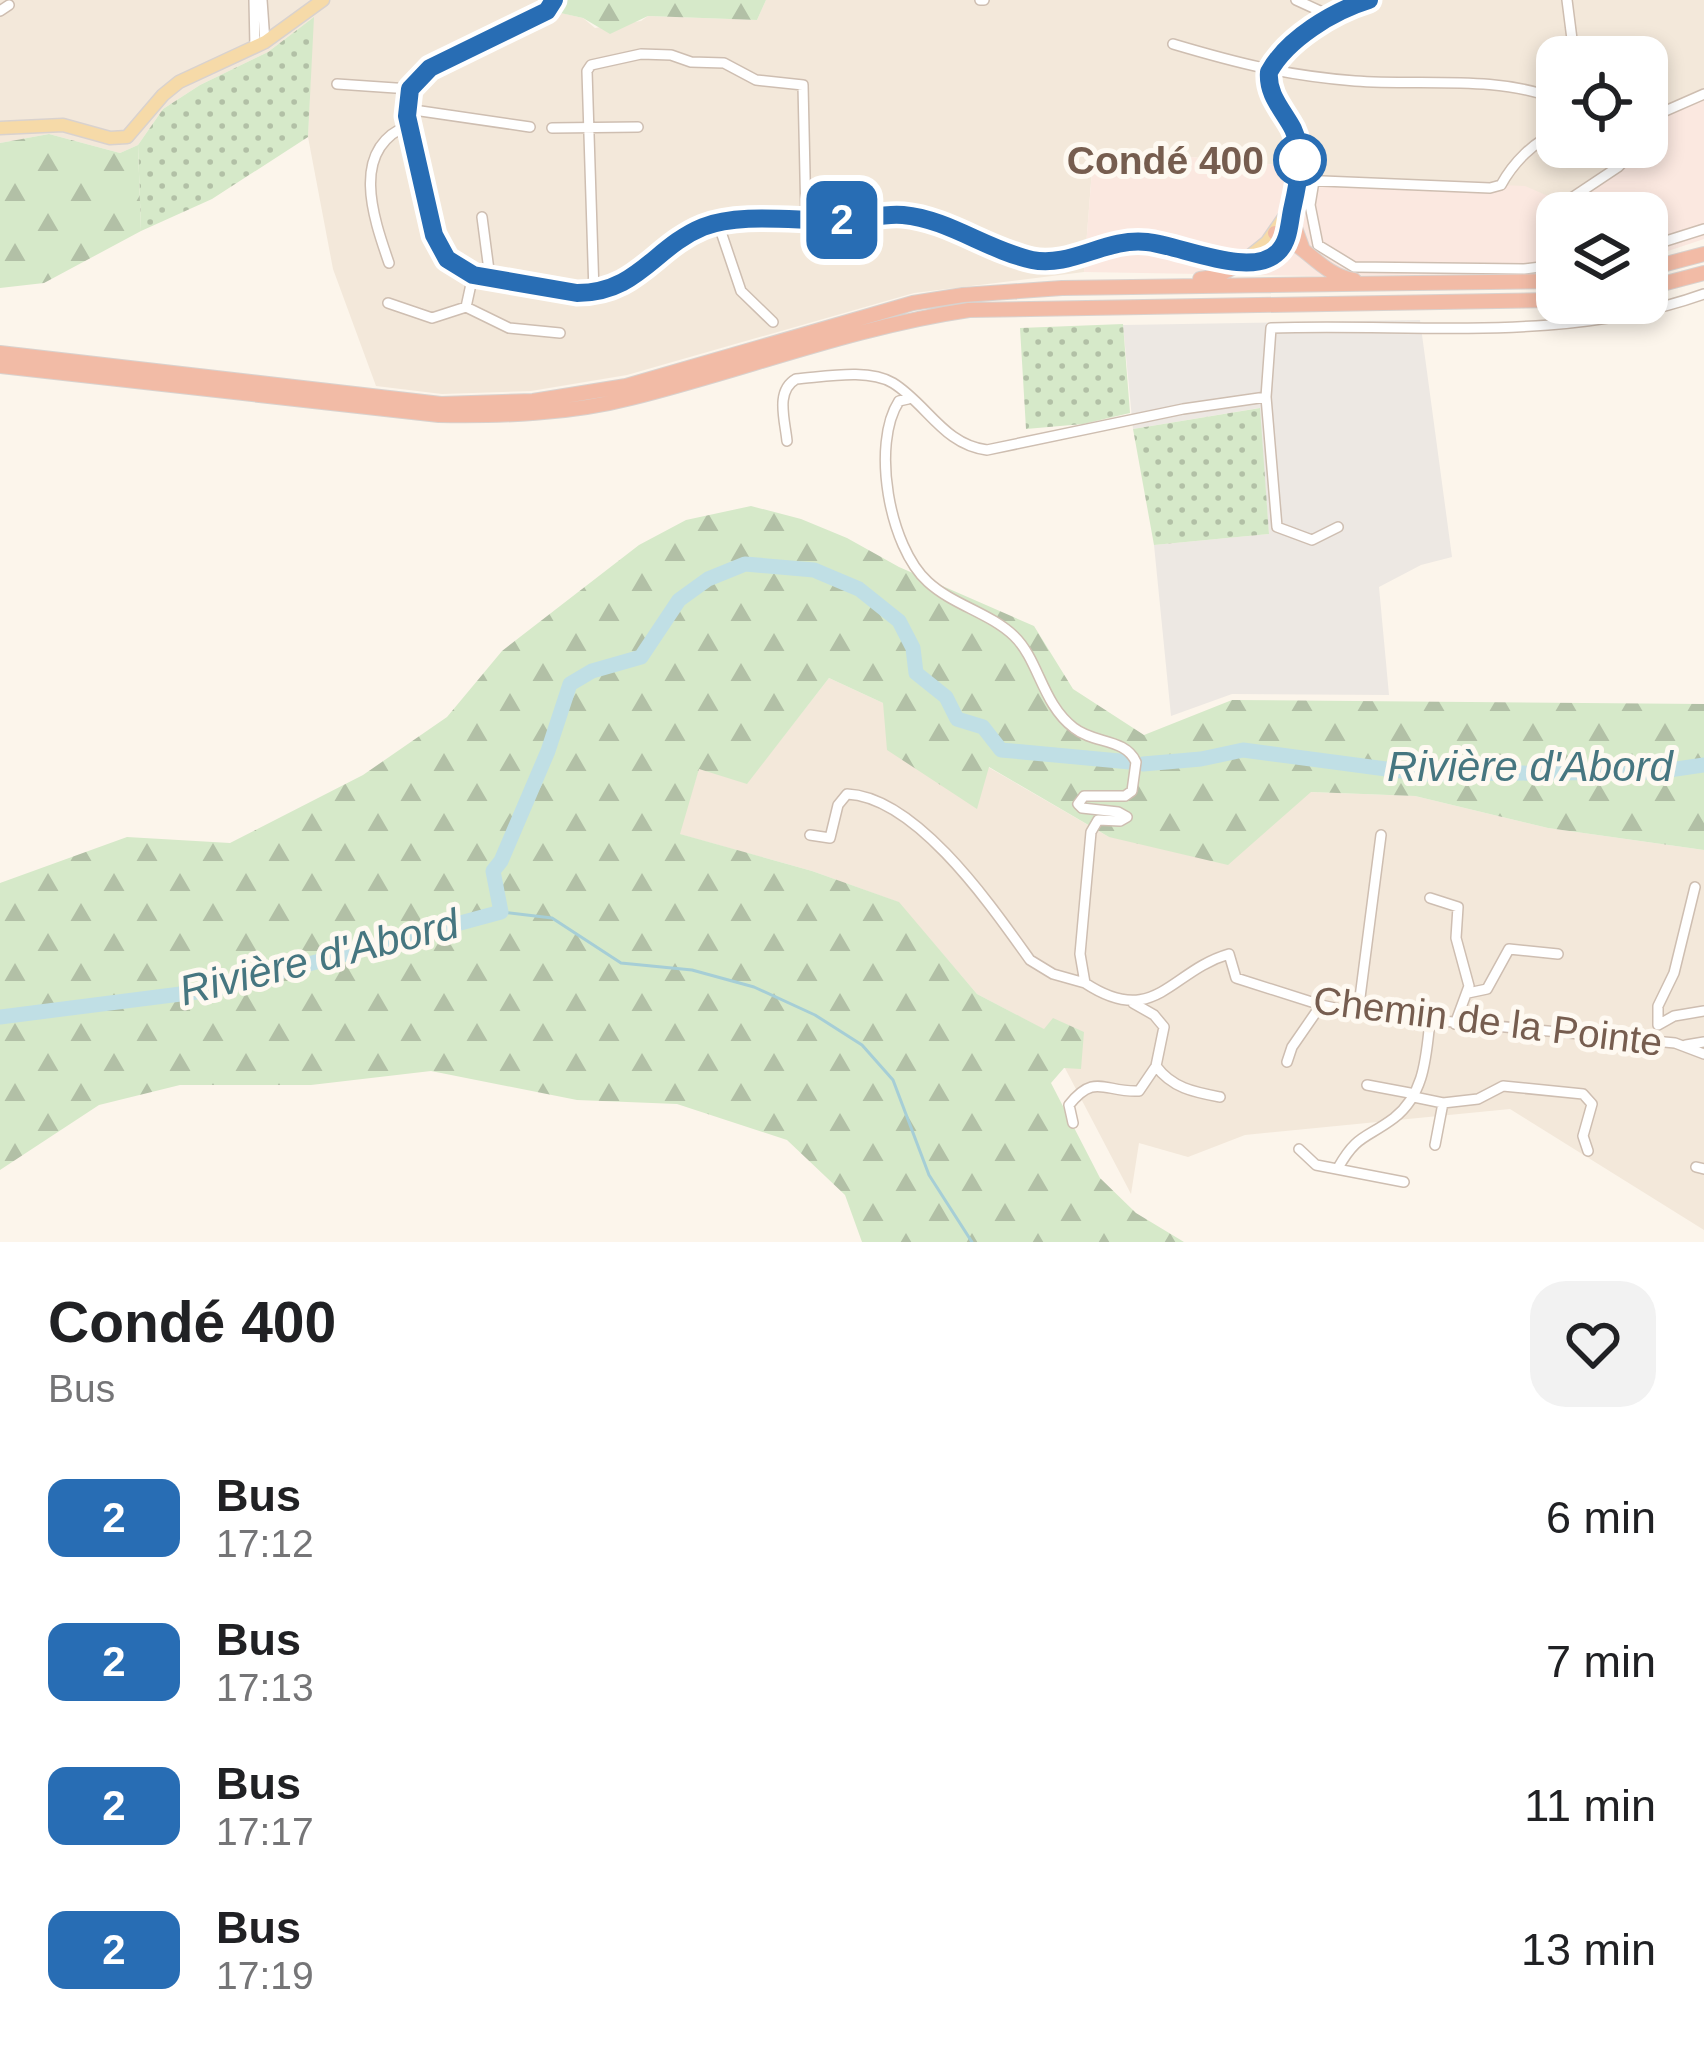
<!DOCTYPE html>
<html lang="fr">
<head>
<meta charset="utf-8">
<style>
	:root { --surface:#fff; --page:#f2f2f2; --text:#202124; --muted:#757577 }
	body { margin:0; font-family:Helvetica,sans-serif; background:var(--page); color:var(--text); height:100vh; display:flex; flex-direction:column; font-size:45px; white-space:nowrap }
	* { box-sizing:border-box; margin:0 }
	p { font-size:39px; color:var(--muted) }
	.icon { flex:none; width:66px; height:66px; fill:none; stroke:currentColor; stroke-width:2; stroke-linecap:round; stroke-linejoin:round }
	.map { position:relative; height:1242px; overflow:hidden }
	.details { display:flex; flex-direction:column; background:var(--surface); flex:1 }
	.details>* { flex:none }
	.badge { padding:0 24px; border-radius:18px; font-size:42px; line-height:78px }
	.controls { position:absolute; left:1536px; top:36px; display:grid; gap:24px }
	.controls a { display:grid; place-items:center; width:132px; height:132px; border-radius:24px; background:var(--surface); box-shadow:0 6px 18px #0003; font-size:60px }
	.map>.badge { position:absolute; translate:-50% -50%; box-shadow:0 0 0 6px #fff }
	.round { display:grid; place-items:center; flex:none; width:126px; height:126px; border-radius:36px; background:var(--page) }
	.head { display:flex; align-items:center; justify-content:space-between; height:204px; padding:0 48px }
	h1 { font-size:57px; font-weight:700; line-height:90px }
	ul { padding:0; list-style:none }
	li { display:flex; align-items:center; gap:36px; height:144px; padding:0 48px }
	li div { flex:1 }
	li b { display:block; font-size:45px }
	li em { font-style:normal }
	li .badge { min-width:132px; font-weight:700; text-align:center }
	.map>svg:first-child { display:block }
	.residential { fill:#f3e8da }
	.commercial { fill:#fbe8e0 }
	.industrial { fill:#ede8e3 }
	.grass { fill:url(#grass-dots) }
	.forest { fill:url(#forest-firs) }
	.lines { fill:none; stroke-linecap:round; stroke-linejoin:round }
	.stream { stroke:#a6ced6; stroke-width:3 }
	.river { stroke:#c0dfe5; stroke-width:15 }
	.minor-casing { stroke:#cebeb1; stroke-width:12 }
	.major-casing { stroke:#d9d2ce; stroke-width:15 }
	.highway-casing { stroke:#d9d2ce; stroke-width:16 }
	.minor { stroke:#fff; stroke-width:9 }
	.major { stroke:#f6daa8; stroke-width:12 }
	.highway { stroke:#f2bba6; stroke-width:14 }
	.line-casing { stroke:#fff; stroke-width:27 }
	.line { stroke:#286db4; stroke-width:18 }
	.stop-dot { fill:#fff; stroke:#286db4; stroke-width:6 }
	.labels { text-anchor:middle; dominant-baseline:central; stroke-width:10; stroke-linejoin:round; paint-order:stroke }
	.stop-label { font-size:39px; font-weight:bold; fill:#765d4f; stroke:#fef9f1; text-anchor:end }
	.street-label { font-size:39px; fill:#765d4f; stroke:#fef9f1 }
	.water-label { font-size:42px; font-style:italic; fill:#467680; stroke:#fef9f1 }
</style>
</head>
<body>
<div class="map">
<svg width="1704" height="1242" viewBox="0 0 1704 1242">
	<defs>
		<pattern id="grass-dots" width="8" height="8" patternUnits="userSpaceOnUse" patternTransform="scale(3)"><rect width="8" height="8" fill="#d6e9c9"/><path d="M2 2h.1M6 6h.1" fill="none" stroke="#b2c0a6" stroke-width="1.8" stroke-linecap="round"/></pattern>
		<pattern id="forest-firs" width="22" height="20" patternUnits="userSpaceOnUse" patternTransform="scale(3)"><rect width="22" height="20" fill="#d6e9c9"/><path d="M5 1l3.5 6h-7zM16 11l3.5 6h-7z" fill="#b2c0a6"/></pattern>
	</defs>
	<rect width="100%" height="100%" fill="#fcf5eb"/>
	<!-- residential -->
	<path class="residential" d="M0,0H559L557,12L583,18L595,28L641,21L648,16L757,20L766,0H1704V92L1647,114V57H1557V147H1629L1632,162L1571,207L1310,178V168L1180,156L1179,175L1092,170L1084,272L914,293L627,375L531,391L442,394L376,386L333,269L308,137L313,18L268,52L200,85L163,109L138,145L120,153L49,134L0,143Z
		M829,678L883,703L976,808L988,767L1109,837L1310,792L1415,796L1548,828L1704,850V1230L1510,1109L1245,1135L1188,1157L1139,1143L1131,1194L1045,1030L977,994L898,902L812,871L679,834L699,768L747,783Z"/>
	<!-- commercial -->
	<path class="commercial" d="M1704,92V239L1647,258V213H1557V272L1548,273L1319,276L1084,272L1092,170L1179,175V156L1311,168V178L1525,186L1571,206L1631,162L1629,147H1647V114Z"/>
	<!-- industrial -->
	<path class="industrial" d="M1420,320L1452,557L1421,565L1379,587L1389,695L1232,694L1171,716L1154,545L1269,534L1259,408L1133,429L1123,325Z"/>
	<!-- grass -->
	<path class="grass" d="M314,17L308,137L212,199L141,231L138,145L163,109L200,85L268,52Z
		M1123,324L1130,413L1083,424L1026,429L1020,328Z
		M1260,408L1269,534L1154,545L1133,429Z"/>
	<!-- forest -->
	<path class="forest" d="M559,0H766L757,20L648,16L610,34L583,18L556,12Z
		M49,134L120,153L138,145L141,231L44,283L0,288V143Z
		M751,506L801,519L847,538L899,567L1034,626L1073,689L1144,735L1232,700L1704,704V850L1548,828L1415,796L1311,792L1228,865L1109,837L989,767L977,809L887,750L883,703L829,678L747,784L699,769L680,834L812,871L899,902L977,994L1044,1029L1053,1018L1084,1032L1081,1069L1064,1068L1051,1083L1100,1178L1136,1213L1184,1242H862L845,1195L787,1140L677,1104L577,1100L431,1071L311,1085H180L99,1105L0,1170V883L127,837L230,843L363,775L447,717L502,651L639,545L686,520Z"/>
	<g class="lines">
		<!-- stream -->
		<path class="stream" d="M501,912L552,918L621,963L692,970L754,987L815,1015L862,1045L893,1080L929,1175L972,1242"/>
		<!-- river -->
		<path class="river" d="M1143,764L1201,759L1243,750L1424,774L1655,772L1704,765
			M0,1017L212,990L501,912L493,871L501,861L548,751L570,684L592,671L641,657L679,600L708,579L745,564L814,570L859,589L899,621L913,648L916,673L946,697L957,719L983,727L1001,750L1130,762"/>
		<!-- minor casing -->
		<g class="minor-casing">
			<path id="minor" d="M254,0L255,47
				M262,0L265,42
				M980,0H984
				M1296,0L1331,16
				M1567,0L1573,47
				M0,11L9,5
				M1173,44C1237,63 1288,76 1355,81C1421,86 1495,75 1557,99
				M337,84L410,89
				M407,109L530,127
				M1647,119L1704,94
				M552,128L638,127
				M1299,180L1490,188L1501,185C1513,163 1534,141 1557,133
				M1314,181L1310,205L1318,245L1354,267L1524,269L1557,265
				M1562,213L1570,199L1618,167L1623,162V147
				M482,217L490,278
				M718,223L741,291L773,322
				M1647,247L1704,229
				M389,263C373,217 349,148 409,125
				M594,293L587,71L591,65L641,54L671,55L691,62L724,63L756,80L803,85L806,220
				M388,303L432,318L466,307L509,328L560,333
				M466,307L473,275
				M1266,397L1277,527L1312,540L1338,527
				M908,399L899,401C871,444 889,547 928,582C953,605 990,613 1014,636C1039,660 1042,704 1074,728C1094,744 1125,738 1136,762L1132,791L1125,796H1084L1078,804L1082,808L1118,812L1127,817L1120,821L1098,820L1091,832L1080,954L1085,983C1155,1029 1170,971 1229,954L1236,978L1321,1005L1358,1013L1675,1043L1704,1054
				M787,441C785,420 775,391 796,379C824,377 868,368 893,383C927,404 944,445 987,450L1183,409L1266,397L1271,328C1416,323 1564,344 1704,294
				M810,835L830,838L838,805L847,794C917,797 992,907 1030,960L1053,974L1085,983
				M1430,898L1458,907L1456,938L1469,986L1455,1024
				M1468,993L1487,989L1509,949L1558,954
				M1133,1003L1154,1015L1164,1027L1156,1066C1172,1088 1194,1092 1220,1097
				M1358,1013L1381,835
				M1658,1025V1006L1674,973L1695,887
				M1658,1025L1674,1016L1704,1011
				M1686,1045L1704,1042
				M1287,1062L1292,1047L1321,1005
				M1367,1085L1415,1094
				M1414,1097L1443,1103L1435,1145
				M1443,1103L1478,1099L1503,1086L1583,1094L1592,1104L1583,1136L1588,1151
				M1073,1123L1069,1105C1095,1072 1105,1093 1139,1091L1156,1066
				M1299,1149L1316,1165L1404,1182
				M1696,1167L1704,1169
				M1338,1168C1357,1134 1366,1139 1394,1118C1425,1094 1426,1056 1430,1021"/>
		</g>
		<!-- major casing -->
		<g class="major-casing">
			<path id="major" d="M554,0L547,11L419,78L410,89L407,115L434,235L447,258L473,275L594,293L625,283L704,227L733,221L848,220L899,215L926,219L1035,261H1057L1132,241L1240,264L1260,263L1277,252L1286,241L1300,160L1294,132L1270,89L1269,72C1287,39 1333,11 1368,0
				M0,128L63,125L110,138L127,137L163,95L179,82L265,42L323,0
				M1241,263L1267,242L1287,213"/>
		</g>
		<!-- highway casing -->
		<g class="highway-casing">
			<path id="highway" d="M1291,217L1302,247
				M1275,233C1306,244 1321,275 1354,280
				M1647,269L1704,254
				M1200,279L1214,277L1240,264
				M1647,288L1704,273
				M0,353L441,404L533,401L626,386L913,303L963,295L1062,288L1557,281
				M0,366L439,415C503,416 569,414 631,398C744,370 853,327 969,310L1557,300"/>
		</g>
		<!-- minor -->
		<use href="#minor" class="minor"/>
		<!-- major -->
		<use href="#major" class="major"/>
		<!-- highway -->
		<use href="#highway" class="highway"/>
	</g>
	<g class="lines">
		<!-- line casing -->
		<g class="line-casing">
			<path id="line" d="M554,0L547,11L430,68L410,89L407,116L434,235L447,259L473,275L577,293C638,293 654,247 703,227C743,211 806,223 848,220C866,219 885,213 903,215C948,219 987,250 1032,260C1071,268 1107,237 1147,242C1183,246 1251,279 1278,252C1289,241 1289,225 1292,210C1298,183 1305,155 1293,129C1283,110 1267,95 1269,72C1287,39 1333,11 1369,0"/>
		</g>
		<!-- line -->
		<use href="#line" class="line"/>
	</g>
	<!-- markers -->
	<circle class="stop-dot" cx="1300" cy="160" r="24"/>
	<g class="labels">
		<!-- stop labels -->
		<g class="stop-label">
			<text x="1264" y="160">Condé 400</text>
		</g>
		<!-- street labels -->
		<g class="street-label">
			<text transform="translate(1488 1021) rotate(7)">Chemin de la Pointe</text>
		</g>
		<!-- water labels -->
		<g class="water-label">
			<text x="1530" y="766">Rivière d'Abord</text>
			<text transform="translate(319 957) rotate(-14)">Rivière d'Abord</text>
		</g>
	</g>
</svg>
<div class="controls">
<a><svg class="icon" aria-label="locate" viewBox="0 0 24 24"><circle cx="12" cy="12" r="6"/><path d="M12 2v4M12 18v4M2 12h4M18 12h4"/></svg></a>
<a><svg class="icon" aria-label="layers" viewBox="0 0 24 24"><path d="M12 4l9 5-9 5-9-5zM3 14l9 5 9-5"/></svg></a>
</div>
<b class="badge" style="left:842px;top:220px;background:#286db4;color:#fff">2</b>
</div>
<section class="details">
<div class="head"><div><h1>Condé 400</h1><p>Bus</p></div><a class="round"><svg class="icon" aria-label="heart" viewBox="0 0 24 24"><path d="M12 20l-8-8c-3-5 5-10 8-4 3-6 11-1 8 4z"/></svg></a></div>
<ul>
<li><span class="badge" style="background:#286db4;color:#fff">2</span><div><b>Bus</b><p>17:12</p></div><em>6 min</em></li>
<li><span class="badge" style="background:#286db4;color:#fff">2</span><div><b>Bus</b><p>17:13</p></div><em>7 min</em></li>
<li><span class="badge" style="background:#286db4;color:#fff">2</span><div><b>Bus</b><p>17:17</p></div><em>11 min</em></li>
<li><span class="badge" style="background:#286db4;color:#fff">2</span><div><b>Bus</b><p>17:19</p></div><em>13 min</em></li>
</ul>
</section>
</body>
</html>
